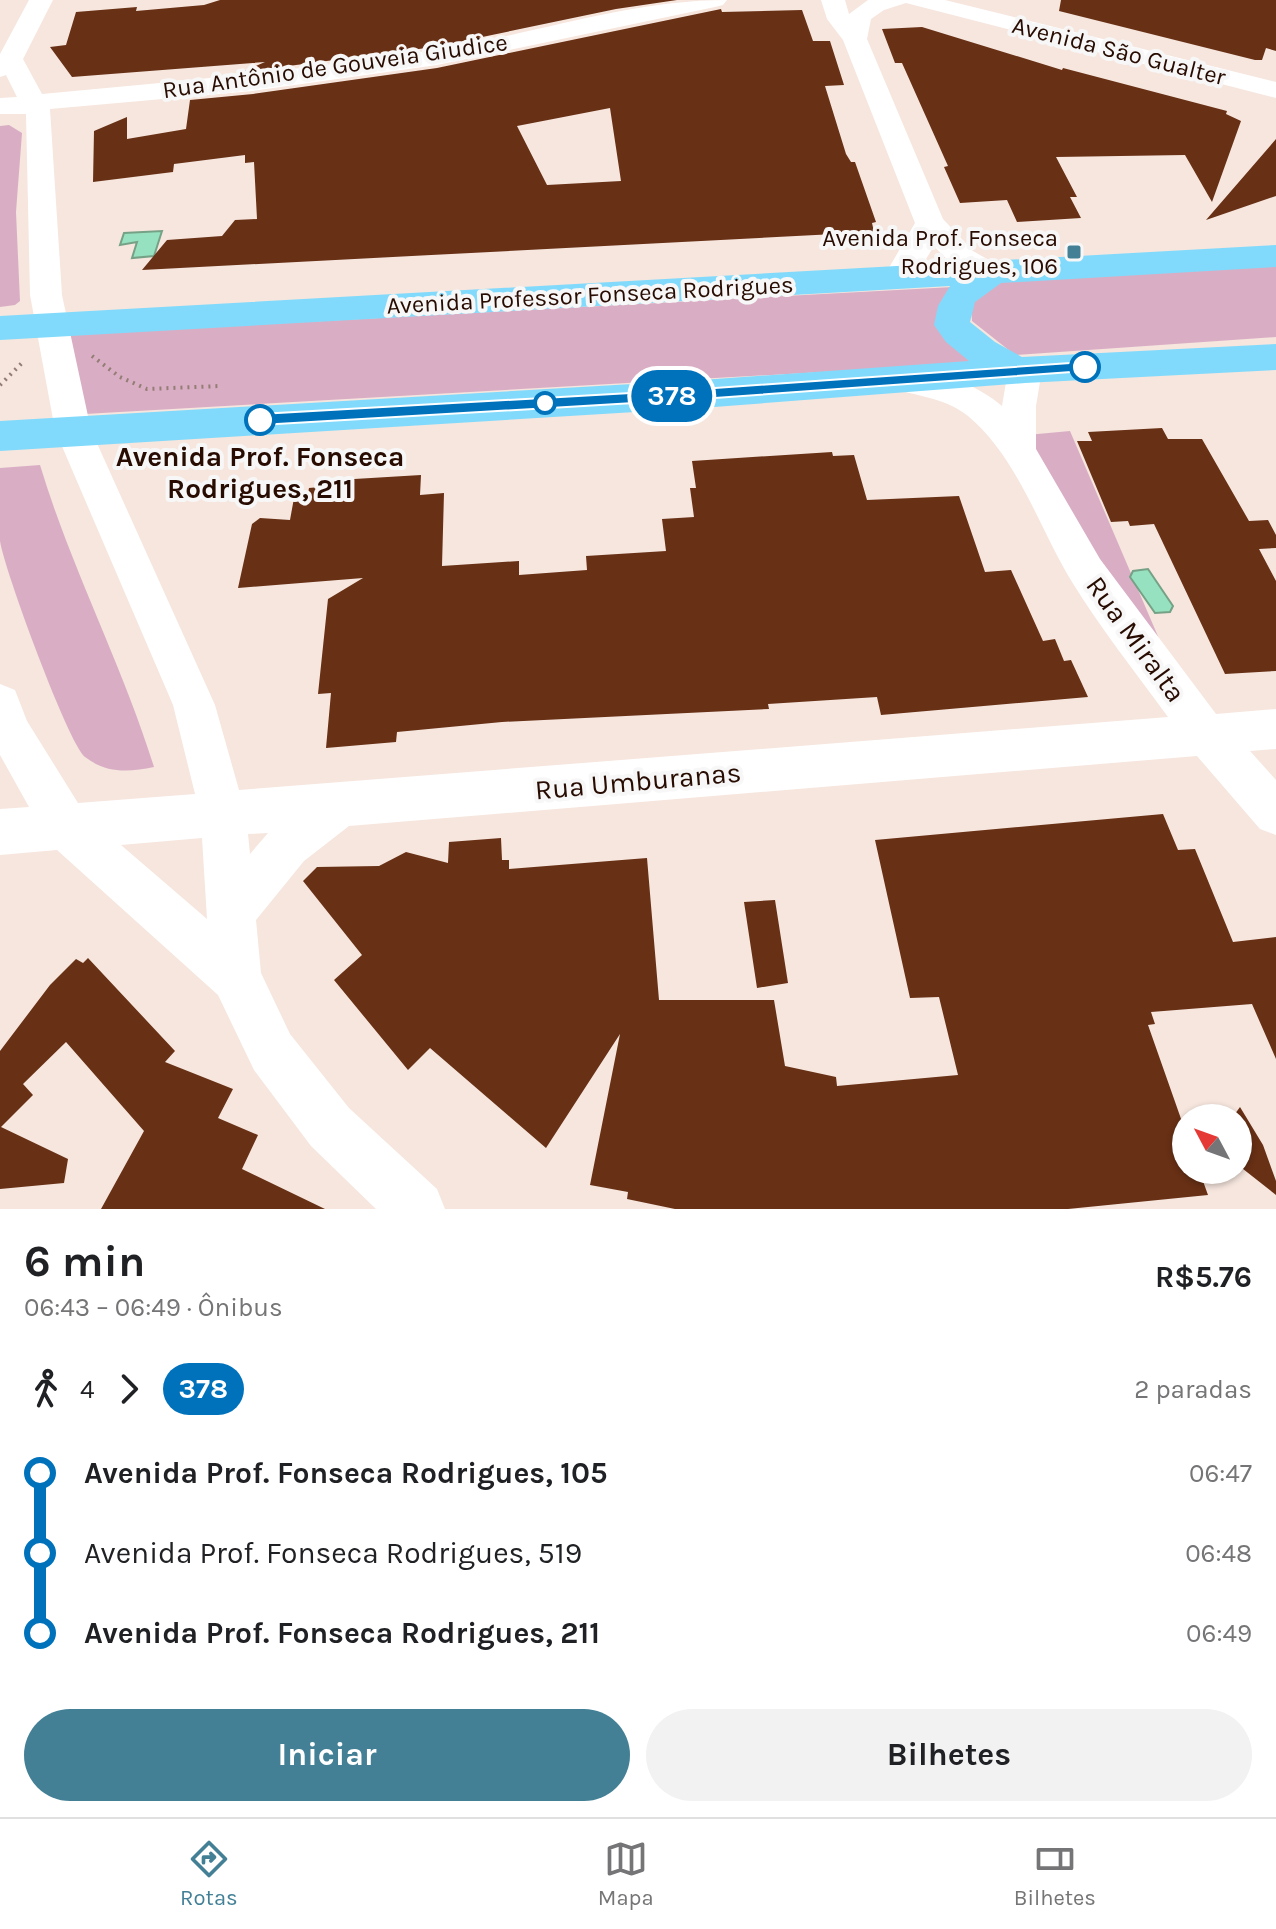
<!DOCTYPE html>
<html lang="pt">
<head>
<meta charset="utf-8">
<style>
	:root { --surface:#fff; --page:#f2f2f2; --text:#202124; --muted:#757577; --line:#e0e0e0; --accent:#438096 }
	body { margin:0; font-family:Karla,sans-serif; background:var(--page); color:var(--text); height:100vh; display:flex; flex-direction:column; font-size:30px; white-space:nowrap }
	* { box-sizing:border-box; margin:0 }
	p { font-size:26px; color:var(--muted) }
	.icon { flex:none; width:44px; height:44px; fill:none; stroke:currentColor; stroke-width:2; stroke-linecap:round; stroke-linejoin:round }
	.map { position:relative; height:1209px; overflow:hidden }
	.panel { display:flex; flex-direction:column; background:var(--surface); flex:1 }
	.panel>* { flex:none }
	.badge { padding:0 16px; border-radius:26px; font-size:28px; line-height:52px }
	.needle { width:52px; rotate:311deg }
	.tools { position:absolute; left:1172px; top:1104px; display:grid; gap:16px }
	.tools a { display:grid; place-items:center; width:80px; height:80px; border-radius:50%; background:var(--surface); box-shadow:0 2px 6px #0004; font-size:40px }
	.map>.badge { position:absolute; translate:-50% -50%; box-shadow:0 0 0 4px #fff }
	.legs { display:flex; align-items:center; gap:12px; height:88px; padding:0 24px; font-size:26px }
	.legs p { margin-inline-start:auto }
	.head { display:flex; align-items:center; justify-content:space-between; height:136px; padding:0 24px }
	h1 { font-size:44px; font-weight:700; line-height:60px }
	.button { display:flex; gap:16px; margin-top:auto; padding:16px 24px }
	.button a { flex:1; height:92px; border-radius:48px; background:var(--accent); color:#fff; font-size:32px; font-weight:700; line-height:92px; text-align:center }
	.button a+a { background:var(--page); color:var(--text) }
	ul { padding:0 24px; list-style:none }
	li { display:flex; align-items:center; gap:28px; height:80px; font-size:30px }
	li i { display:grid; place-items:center; width:12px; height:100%; margin:0 10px; background:currentColor }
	li i::after { content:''; width:20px; height:20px; margin:-10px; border:6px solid; border-radius:50%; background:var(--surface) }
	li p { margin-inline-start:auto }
	li:first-child i { background:linear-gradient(#0000 50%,currentColor 0) }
	li:last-child i { background:linear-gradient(currentColor 50%,#0000 0) }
	.menu { display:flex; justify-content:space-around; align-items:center; height:112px; border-top:2px solid var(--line); background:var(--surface); font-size:22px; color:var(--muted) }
	.menu a { display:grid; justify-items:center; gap:4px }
	.menu .on { color:var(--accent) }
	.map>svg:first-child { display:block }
	.green { fill:#d9aec5 }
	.water { fill:#96e1bf; stroke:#75a186; stroke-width:2 }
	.building { fill:#683015; fill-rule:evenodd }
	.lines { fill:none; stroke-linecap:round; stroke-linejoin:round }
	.path { stroke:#937d74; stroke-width:4; stroke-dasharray:2 5; stroke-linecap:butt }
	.minor { fill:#fff; fill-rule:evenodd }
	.highway { fill:#81dafb; fill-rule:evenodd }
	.line-1 { fill:#0072bc; stroke:#fff; stroke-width:2 }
	.poi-dot { fill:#438096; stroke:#f7f7f7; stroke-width:3 }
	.stop-1-dot { fill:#fff; stroke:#0072bc; stroke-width:4 }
	.labels { text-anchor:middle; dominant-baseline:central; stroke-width:8; stroke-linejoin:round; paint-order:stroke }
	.far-street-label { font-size:24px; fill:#280c02; stroke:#f7f7f7 }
	.far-poi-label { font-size:24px; fill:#280c02; stroke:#f7f7f7; text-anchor:end }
	.stop-label { font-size:28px; font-weight:bold; fill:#280c02; stroke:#f7f7f7 }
	.street-label { font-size:28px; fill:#280c02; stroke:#f7f7f7 }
</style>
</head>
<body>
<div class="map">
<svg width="1276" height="1209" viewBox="0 0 1276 1209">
	<rect width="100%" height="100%" fill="#f6e6de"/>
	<!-- green -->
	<path class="green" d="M9,125L22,133L16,212L20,301L15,305L0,307V126Z
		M1276,265V337L1015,355L972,321L971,302L994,282Z
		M953,287L979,363L85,414L66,335Z
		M1070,431L1178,683L1016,436Z
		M40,465C71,568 122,664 154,767C129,772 107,774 85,757C68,743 4,569 0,541C0,518 0,491 0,468Z"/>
	<!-- water -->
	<path class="water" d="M162,231L154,256L132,258L137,242L120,245L124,233Z
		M1148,569L1173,606L1170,612L1155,613L1130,577L1133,571Z"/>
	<!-- building -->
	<path class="building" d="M220,0H677L616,9L434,47L242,72L265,62L72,77L50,47L66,45L76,12L137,7L136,11L204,5Z
		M1061,0H1276V51L1266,48L1262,60H1255L1059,11Z
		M721,9L722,12L802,10L813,41H830L844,85L825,86L846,154L851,162H855L876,222L872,223L874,232L142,270L167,240L222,236L235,220L257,219L254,162L245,163V155L174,164L173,172L93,182L94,131L127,117V139L186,129L190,100L253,94L437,68ZM610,108L621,181L547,185L517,126Z
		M922,27L1062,70L1063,68L1227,111L1226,114L1241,121L1212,202L1185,155L1056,157L1077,197H1070L1081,218L1017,222L1007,200L960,203L944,167L948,166L902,63H895L882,29Z
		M1276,139V196L1206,220Z
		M1162,428L1168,439H1202L1249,521L1268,520L1276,535V548L1259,549L1276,581V671L1225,674L1154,524L1130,526L1128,521L1111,522L1077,441H1092L1088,432Z
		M832,452L833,456L854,455L867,500L959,496L985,572L1011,570L1043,641L1055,639L1064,661L1071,660L1088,697L881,715L877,697L768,704L769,709L502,722L397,732L396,742L326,748L331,693L318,694L328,599L363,578L238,588L252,524L260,518L290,520L294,498H307L309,488L320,487L321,481L421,475L420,495L444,493L442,566L519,561V575L587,570L586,556L666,551L662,519L694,517L690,488H696L692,461Z
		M1163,814L1178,850L1195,849L1233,942L1276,937V1059L1252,1004L1151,1012L1155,1024L1148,1025L1186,1133V1170H1199L1208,1195L1068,1209H675L627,1199L628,1192L590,1185L620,1034L546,1148L430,1048L408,1070L334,980L362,955L303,881L317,867L379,866L406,852L448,863L449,842L501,838L502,860H509V869L647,858L659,1000H774L785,1066L836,1077L837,1086L958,1075L939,997L910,998L875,840Z
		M775,900L788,983L757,988L744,902Z
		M88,958L175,1051L165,1062L233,1089L218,1118L258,1135L242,1169L325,1209H101L144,1131L66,1042L23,1084L33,1095L1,1127L68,1159L64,1183L0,1189V1051L50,985L76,959L83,963Z
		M1240,1107L1263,1145L1276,1181V1195L1238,1165V1118H1232Z"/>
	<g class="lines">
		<!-- path -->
		<path class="path" d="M92,356L120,377L147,389L220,386
			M0,385L24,361"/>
		<!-- minor -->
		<path class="minor" d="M29,0H53L23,59L42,94C173,82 304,70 434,50C532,35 628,0 727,0L723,5L715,7L437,65L253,91L50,109L62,295L91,430L215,705L239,790L1168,717C1136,673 1101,629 1072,582C1039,528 1018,458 968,416C947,399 919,396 894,389L889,380L894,371C925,362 978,385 1002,406L1008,370L1013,361L1025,358L1037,361L1042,370L1036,406V449L1100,559L1216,714L1276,709V749L1250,751L1276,780V835L1260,829L1197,756L349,826L304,861L256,920L261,973L290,1034L349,1108L437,1189L445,1209H376L311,1146L254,1070L218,995L57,850L0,855V809L29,807L0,755V684L15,690L27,721L78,803L195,794L173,705L55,430L30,295L26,114H0V98L17,97L6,75L0,77V54ZM268,833L250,854L248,834ZM202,838L207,919L121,845Z
			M821,0H845L849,14L868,0H945L1276,82V98L906,3L884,10L871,19L867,39L943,219L973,251L1001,267L1006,274L1001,281C974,289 951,264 934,246L910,285L899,288L888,285L883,278L915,223L843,40L827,19Z"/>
		<!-- highway -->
		<path class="highway" d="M1276,245V267L1001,283L975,302L970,322L995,342L1022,357L1276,344V370L1025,383L701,408L0,451V421L701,380L969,361L946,342L934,325L938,306L950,286L0,340V316Z"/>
	</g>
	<!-- line-1 -->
	<path class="line-1" d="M1085,362L1091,367L1085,371L701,399L260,425L253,420L260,414L701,389Z"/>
	<!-- markers -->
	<rect class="poi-dot" x="1066" y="244" width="16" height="16" rx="4"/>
	<g class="stop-1-dot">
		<circle cx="1085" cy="367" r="14"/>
		<circle cx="545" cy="403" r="10"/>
		<circle cx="260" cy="420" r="14"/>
	</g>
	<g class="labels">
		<!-- far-street labels -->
		<g class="far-street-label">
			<text transform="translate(1119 51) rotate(14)">Avenida São Gualter</text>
			<text transform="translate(335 66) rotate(-8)">Rua Antônio de Gouveia Giudice</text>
			<text transform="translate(590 295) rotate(-3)">Avenida Professor Fonseca Rodrigues</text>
		</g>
		<!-- far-poi labels -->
		<g class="far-poi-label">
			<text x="1058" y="238">Avenida Prof. Fonseca<tspan x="1058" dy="28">Rodrigues, 106</tspan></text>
		</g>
		<!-- stop labels -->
		<g class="stop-label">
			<text x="260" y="456">Avenida Prof. Fonseca<tspan x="260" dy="32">Rodrigues, 211</tspan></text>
		</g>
		<!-- street labels -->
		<g class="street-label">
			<text transform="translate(1136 639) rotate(54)">Rua Miralta</text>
			<text transform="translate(638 781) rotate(-5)">Rua Umburanas</text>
		</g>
	</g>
</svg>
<div class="tools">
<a><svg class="needle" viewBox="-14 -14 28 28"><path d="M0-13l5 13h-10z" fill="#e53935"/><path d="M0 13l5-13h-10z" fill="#757577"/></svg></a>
</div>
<b class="badge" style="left:672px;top:396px;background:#0072bc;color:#fff">378</b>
</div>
<section class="panel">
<div class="head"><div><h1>6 min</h1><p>06:43 – 06:49 · Ônibus</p></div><b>R$5.76</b></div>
<div class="legs"><svg class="icon" aria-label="walk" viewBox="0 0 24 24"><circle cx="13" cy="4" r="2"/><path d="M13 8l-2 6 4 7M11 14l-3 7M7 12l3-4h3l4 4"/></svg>4<svg class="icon" aria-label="forward" viewBox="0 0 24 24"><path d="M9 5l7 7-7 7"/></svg><b class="badge" style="background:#0072bc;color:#fff">378</b><p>2 paradas</p></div>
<ul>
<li><i style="color:#0072bc"></i><b>Avenida Prof. Fonseca Rodrigues, 105</b><p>06:47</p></li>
<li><i style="color:#0072bc"></i><span>Avenida Prof. Fonseca Rodrigues, 519</span><p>06:48</p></li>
<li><i style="color:#0072bc"></i><b>Avenida Prof. Fonseca Rodrigues, 211</b><p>06:49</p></li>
</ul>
<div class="button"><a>Iniciar</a><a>Bilhetes</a></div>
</section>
<nav class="menu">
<a class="on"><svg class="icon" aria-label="directions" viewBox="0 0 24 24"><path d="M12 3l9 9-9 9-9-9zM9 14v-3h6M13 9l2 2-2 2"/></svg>Rotas</a>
<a><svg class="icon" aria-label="map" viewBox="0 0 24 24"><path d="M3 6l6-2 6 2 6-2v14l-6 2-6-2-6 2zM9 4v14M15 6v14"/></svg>Mapa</a>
<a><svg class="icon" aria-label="tickets" viewBox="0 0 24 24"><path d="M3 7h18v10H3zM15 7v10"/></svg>Bilhetes</a>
</nav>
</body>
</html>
